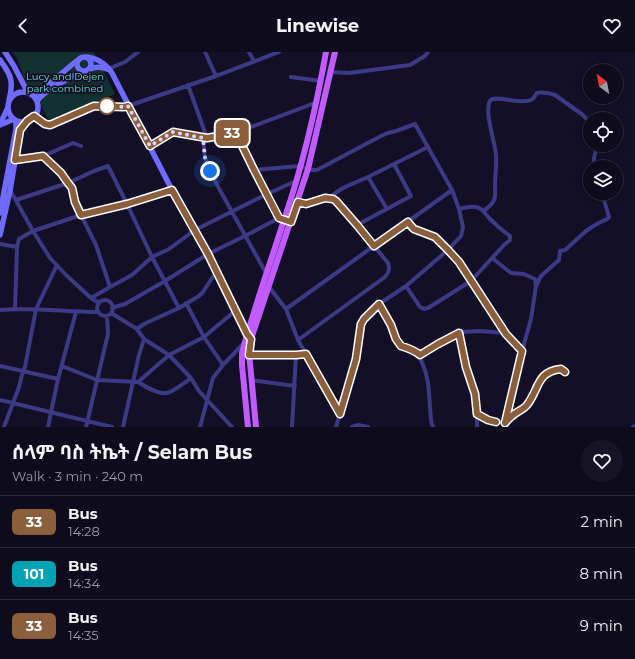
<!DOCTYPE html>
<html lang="en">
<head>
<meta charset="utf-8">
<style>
	:root { --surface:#0e0b1c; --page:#171425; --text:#f1f3f6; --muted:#9b9ba3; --line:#2e2b3b }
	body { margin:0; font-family:Montserrat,"Noto Sans Ethiopic",sans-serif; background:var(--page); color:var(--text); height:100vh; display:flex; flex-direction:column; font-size:15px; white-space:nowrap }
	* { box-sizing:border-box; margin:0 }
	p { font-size:13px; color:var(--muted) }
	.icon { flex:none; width:22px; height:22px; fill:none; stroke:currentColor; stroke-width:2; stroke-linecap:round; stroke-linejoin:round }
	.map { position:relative; height:375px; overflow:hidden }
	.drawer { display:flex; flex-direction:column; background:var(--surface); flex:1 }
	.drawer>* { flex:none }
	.badge { padding:0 8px; border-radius:6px; font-size:14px; line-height:26px }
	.needle { width:26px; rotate:328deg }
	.tools { position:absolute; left:583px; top:12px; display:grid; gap:8px }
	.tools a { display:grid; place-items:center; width:40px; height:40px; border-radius:50%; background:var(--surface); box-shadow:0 2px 10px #0003,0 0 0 1px var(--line); font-size:20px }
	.you { position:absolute; width:20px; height:20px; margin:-10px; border:3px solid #fff; border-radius:50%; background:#1a73e8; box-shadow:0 0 0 6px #1a73e833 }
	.map>.badge { position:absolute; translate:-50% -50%; box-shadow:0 0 0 2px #fff }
	.round { display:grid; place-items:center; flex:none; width:42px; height:42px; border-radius:21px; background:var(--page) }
	.head { display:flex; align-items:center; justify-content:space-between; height:68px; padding:0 12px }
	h1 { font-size:19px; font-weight:700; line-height:30px }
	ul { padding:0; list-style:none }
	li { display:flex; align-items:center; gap:12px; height:52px; padding:0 12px; border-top:1px solid var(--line) }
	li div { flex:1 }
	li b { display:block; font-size:15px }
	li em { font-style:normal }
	li .badge { min-width:44px; font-weight:700; text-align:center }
	header { display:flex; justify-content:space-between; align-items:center; height:52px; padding:0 12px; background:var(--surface); font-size:18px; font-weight:700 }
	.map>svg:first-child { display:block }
	.green { fill:#12302f }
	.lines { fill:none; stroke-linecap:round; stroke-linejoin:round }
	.street { stroke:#3d3a85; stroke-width:4 }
	.secondary { stroke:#6f6bff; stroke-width:5.5 }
	.primary { stroke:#c25bff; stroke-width:6 }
	.line-casing { stroke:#fff; stroke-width:9 }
	.line { stroke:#8b5e3c; stroke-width:6 }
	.walk { stroke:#d9d4ff; stroke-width:4; stroke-dasharray:0 7.2 }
	.stop-dot { fill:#fff; stroke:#8b5e3c; stroke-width:2 }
	.labels { text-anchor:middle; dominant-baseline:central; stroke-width:3.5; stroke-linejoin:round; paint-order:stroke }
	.park-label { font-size:10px; fill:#5fe0c0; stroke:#130f26 }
</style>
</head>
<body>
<header><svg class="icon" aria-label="back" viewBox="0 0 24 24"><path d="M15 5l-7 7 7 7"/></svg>Linewise<svg class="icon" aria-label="heart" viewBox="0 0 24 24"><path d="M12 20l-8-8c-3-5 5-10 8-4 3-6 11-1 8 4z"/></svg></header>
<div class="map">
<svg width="635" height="375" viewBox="0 0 635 375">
	<rect width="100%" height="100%" fill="#130f26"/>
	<!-- green -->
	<path class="green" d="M12,0H94L115,42L53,68L49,69L48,68L41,53L40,45L35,39L28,35L25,29L17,6Z"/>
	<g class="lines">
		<!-- street -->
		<path class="street" d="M205,0L216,24
			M249,0L254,9
			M108,17L125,10L138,0
			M330,20L349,21L410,13L425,4L428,0
			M291,25L321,29
			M188,33L207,86
			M35,64L45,72L50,73L94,54L124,55L128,54L216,24L279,0
			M235,81L254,118L279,166
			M203,86L205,106L216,131L266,221
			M149,93L173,80L207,86L235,81L315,51
			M43,104L61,121L72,136L75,151L96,193L110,235L91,246
			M13,108L43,104L73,91L81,94
			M594,115V106L597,93
			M254,118L300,114L308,117L313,118H317L381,84L388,81L396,79L415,72L452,138L459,157L463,175L461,184L448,198L406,234L379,252L364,267L361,272L356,307L336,375
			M368,125L387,157
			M10,138L33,179L50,206L66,223L91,246L99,251
			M330,146C340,135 355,131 368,125C388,115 408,105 428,95
			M16,148L68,131L94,119L108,114L127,152L152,205L179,256
			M484,159C487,156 493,152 494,148C496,144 495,138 495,133C495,123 497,113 496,103C495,90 484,59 490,49C494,42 521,53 531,48C534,47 535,43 537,41C542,40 549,41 555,43L583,63L590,71
			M408,170L412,175L414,177L435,185L448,198L459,210L506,281L522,299
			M357,173L411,144L394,112
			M0,192L17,195
			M492,206L511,221L524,222L535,227L536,234L531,267L522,299L508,358L505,375
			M406,234L420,255L424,257L428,256L471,229L504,193L510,188V184C503,179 496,173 490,167C485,162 483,156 476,155C470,154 465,156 459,157
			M536,234L541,224L559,208L560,199L565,198L586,179L595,173L607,167L609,165L602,141
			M110,235L132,223L152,205L169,197L195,178L267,142L296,129
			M269,235L286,257L298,288L340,362
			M97 256a8 8 0 1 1 16 0a8 8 0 1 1-16 0Z
			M186,251L204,285L223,313
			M379,252L391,273L397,287L401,294C415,297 418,300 423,313C429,327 429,341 430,356C431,363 430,369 433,375
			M112,256L125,252L165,229L208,202L245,184L279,166L286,168
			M15,257L17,195L19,187L33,179L81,163L127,152L172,138
			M286,257L452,138
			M0,258C33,255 65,260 98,260
			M111,261L137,277L144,287L169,303L191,326L199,339L232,375
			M137,277L144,272L179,256L199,244L203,240L216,220
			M459,281L467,315L475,342L477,362V375
			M298,288L385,225C389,220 390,217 388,211L357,173L336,149C325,142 311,154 298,150
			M242,301L249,303H296L306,302
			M419,303L438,292L462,280L480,279L506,281
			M0,314L58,327
			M62,314L97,328L138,330L169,303L204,285L236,258
			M251,328L295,334
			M138,330C145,334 158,343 167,341C172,340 186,330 191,326
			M0,348L112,375
			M477,362C488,368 493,370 505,371C507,369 509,366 512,364C516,360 523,358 527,353C540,336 536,320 561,317L565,320
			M4,375L19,335L23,319L25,315L36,257L57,213
			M48,375L58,327L76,260
			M86,375L108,282L107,264
			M123,375L139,303L144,287
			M200,375L213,326L223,313L244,291
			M292,375L296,303
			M352,375L358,373L368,375
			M633,375L635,374"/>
		<!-- secondary -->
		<path class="secondary" d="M5,0L14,14L28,41
			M84,5C96,5 106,12 112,21L172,138L208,202L249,284
			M77 12a7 7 0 1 1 14 0a7 7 0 1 1-14 0Z
			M0,8C11,23 14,29 9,48
			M88,18C96,14 102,15 110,18
			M8 55a15 15 0 1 1 30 0a15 15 0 1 1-30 0Z
			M31,42L37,41L42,38L74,11L81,6
			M37,49C43,39 73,23 86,19
			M0,71L4,64L8,55
			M0,73L14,67
			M0,161L16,77V71L15,68
			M0,183L10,139L20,78L27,69"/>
		<!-- primary -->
		<path class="primary" d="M248,375L242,313V301C254,256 270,212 284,168C303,113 316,56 326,0
			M256,375L250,311L249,303L251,287L308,117L335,0"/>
	</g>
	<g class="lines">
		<!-- line casing -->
		<g class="line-casing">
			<path id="line" d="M496,370L488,368L477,362L475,342L466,315L459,281L438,292L420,303C414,298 408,296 401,294L396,287L391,273L379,252L364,267L361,272L356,307L340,362L306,302L296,303H249L251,287L247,282L208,202L172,138L127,152L81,163L75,150L72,136L68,131L61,121L43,104L15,108L20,78L27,69L34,64L45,72L50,73L94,54L124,55L128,54L150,94L173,80L207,86L236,81L254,118L279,166L291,170L298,150L306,152L325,146L333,147L336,149L357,173L374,194L408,170L412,175L414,177L435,185L448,198L459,210L506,282L522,299L505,371C507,369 509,366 512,364C516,360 523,358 527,353C540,336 536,320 561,317L565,320"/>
		</g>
		<!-- line -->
		<use href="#line" class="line"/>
		<!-- walk -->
		<path class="walk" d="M107,54L124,55L128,54L150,94L173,80L203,86L205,106L210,119"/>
	</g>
	<!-- markers -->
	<circle class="stop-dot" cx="107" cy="54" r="8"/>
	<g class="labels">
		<!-- park labels -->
		<g class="park-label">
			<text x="65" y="24">Lucy and Dejen<tspan x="65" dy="12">park combined</tspan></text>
		</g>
	</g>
</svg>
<div class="tools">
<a><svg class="needle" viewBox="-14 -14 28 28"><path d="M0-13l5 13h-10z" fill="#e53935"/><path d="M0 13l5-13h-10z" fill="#9b9ba3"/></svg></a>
<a><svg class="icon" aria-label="locate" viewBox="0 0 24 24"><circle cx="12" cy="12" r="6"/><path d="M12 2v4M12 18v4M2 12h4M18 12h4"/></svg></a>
<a><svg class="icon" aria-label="layers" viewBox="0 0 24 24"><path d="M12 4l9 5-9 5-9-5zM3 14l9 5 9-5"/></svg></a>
</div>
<div class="you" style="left:210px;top:119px"></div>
<b class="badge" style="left:232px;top:81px;background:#8b5e3c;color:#fff">33</b>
</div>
<section class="drawer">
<div class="head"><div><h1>ሰላም ባስ ትኬት / Selam Bus</h1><p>Walk · 3 min · 240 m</p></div><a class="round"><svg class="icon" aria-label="heart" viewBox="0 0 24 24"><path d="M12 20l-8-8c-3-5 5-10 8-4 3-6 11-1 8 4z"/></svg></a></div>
<ul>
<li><span class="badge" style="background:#8b5e3c;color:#fff">33</span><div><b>Bus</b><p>14:28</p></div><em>2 min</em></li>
<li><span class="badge" style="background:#00a3b4;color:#fff">101</span><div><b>Bus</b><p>14:34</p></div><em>8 min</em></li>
<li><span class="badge" style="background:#8b5e3c;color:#fff">33</span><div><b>Bus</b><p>14:35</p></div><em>9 min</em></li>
</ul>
</section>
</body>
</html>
